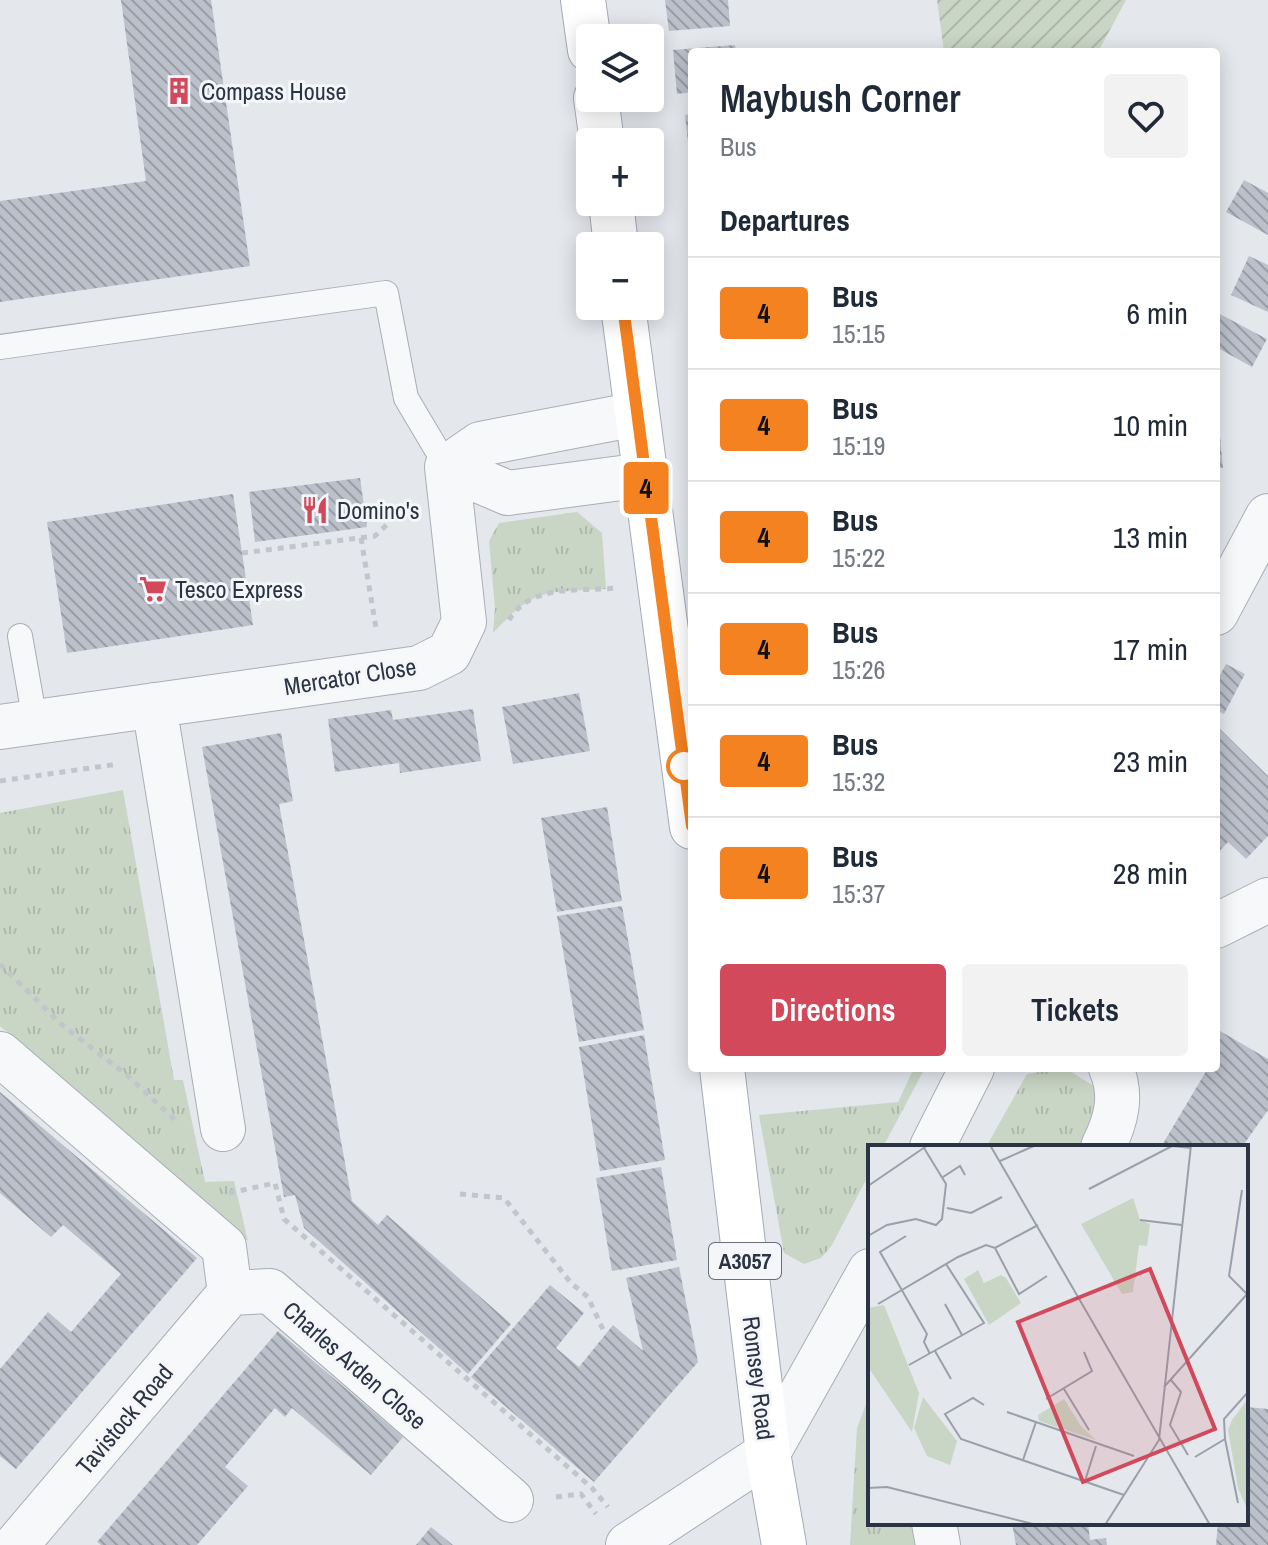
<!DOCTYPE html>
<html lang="en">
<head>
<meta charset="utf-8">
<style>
	:root { --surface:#fff; --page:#f2f2f3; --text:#1f2937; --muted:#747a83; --line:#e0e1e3; --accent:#d1495b }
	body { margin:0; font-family:"Archivo Narrow",sans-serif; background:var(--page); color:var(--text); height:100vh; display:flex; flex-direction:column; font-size:30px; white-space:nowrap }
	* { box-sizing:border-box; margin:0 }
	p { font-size:26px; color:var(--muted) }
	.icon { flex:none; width:44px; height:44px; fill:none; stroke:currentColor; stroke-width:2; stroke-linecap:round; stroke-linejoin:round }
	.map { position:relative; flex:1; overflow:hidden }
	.panel { position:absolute; left:688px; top:48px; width:532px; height:1024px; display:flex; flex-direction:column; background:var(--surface); border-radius:8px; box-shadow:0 4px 20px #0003 }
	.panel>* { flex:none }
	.badge { padding:0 16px; border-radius:6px; font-size:28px; line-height:52px }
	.tools { position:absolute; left:576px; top:24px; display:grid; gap:16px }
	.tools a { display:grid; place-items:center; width:88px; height:88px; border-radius:8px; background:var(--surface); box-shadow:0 4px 20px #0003; font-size:40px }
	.map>.badge { position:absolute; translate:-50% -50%; box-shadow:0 0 0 4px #fff }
	h2 { padding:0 32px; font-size:30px; line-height:72px }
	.round { display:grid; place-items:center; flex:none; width:84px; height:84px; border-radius:8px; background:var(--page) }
	.headline { display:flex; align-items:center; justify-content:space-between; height:136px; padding:0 32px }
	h1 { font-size:38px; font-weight:600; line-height:60px }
	.primary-button { display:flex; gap:16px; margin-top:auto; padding:16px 32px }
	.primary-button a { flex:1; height:92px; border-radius:8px; background:var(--accent); color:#fff; font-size:32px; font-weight:600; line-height:92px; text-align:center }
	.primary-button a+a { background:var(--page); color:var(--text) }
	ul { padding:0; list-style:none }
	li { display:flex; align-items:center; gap:24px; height:112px; padding:0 32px; border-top:2px solid var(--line) }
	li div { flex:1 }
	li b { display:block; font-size:30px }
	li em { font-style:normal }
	li .badge { min-width:88px; font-weight:700; text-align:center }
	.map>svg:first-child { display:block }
	.grass { fill:url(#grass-tufts) }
	.garden { fill:url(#garden-furrows) }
	.building { fill:url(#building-back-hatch) }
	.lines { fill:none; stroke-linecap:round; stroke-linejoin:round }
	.service-casing { stroke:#a9aeb7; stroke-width:26 }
	.minor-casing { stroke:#a9aeb7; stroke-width:46 }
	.tertiary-casing { stroke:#a9aeb7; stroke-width:46 }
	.primary-casing { stroke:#a3abb8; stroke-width:46 }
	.path { stroke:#c2c5cb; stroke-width:5; stroke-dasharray:6 6; stroke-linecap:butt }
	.service { stroke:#f7f8fa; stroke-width:24 }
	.minor { stroke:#f7f8fa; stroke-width:44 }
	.tertiary { stroke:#f7f8fa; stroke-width:44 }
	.primary { stroke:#fff; stroke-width:44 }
	.line-casing { stroke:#fff; stroke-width:18 }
	.line { stroke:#f58220; stroke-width:12 }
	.stop-dot { fill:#fff; stroke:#f58220; stroke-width:4 }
	.labels { text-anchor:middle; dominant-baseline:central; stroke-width:6; stroke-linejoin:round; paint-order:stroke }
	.shield { fill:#f4f6f9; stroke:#676e7b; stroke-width:2 }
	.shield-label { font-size:22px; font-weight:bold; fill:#2b3445 }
	.poi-label { font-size:24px; fill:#2b3445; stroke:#f4f6f9; text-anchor:start }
	.street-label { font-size:24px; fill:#2b3445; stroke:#f4f6f9 }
	.inset-road { fill:none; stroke:#9a9fa9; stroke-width:2 }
	.view { fill:#d1495b; fill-opacity:0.15; stroke:#d1495b; stroke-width:4 }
	.inset-edge { fill:none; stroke:#2b3445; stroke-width:4 }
</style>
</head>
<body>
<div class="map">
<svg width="1268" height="1545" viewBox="0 0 1268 1545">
	<defs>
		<pattern id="grass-tufts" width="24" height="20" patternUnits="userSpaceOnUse" patternTransform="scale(2)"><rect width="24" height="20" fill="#c9d6c5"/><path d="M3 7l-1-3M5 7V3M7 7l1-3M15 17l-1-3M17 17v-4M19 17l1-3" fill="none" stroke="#adb8ab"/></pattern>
		<pattern id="garden-furrows" width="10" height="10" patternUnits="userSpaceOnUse" patternTransform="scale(2)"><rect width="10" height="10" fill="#c9d6c5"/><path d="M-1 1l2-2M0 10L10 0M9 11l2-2" fill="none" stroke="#adb8ab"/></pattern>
		<pattern id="building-back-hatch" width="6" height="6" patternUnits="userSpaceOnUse" patternTransform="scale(2)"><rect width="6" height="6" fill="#bbc0ca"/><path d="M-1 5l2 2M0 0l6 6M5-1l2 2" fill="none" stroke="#989da6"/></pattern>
	</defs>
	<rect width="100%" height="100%" fill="#e4e7ec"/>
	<!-- grass -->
	<path class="grass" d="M577,512L602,533L606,589C545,593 537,586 493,633L495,608L489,541L499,523Z
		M123,790L174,1080H183L205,1182L234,1181L248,1241L0,1026V813Z
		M914,1068H925L883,1147H870V1172L832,1245L821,1258L804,1264L784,1253L759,1115L898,1102Z
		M1065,1068L1094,1086L1101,1099L1085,1147H986L1027,1074Z
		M870,1394V1523H915L919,1545H850L857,1428Z"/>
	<!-- garden -->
	<path class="garden" d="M937,0H1126L1098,52H944Z"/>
	<!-- building -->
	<path class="building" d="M121,0H211L250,266L0,302V201L146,181Z
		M665,0H728L730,26L669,31Z
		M735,45L736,52H692V92L677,94L673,50Z
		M692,114V161H690L685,115Z
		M1244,180L1268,193V235L1226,212Z
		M1249,256L1268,265V312L1231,295Z
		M1216,312L1267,339L1252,367L1216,347Z
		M1216,425H1219L1223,468H1216Z
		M360,478L367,527L255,542L249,492Z
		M233,494L253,625L67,653L47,522Z
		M1226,664L1245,674L1224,714L1216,710V683Z
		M579,693L590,751L513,764L502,707Z
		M473,709L481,761L400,773L399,763L335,772L328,719L391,710L393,720Z
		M1216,725L1268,776V836L1246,859L1228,842L1216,855Z
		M281,733L293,801L279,804L352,1201L378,1225L387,1215L511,1324L468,1374L304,1228L295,1195L284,1197L202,747Z
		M607,807L622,901L557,912L541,818Z
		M622,906L644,1030L579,1042L557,916Z
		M1220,1031L1268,1059V1110L1242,1147H1161L1208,1068H1216V1037Z
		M644,1035L665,1160L600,1171L579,1047Z
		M0,1092L197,1258L16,1469L0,1456V1369L48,1312L71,1332L121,1274L63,1225L51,1237L0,1193Z
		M661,1167L677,1260L612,1271L596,1178Z
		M679,1267L698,1362L594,1482L471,1377L550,1285L584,1313L556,1348L579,1367L613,1325L643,1351L626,1278Z
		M278,1331L403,1437L371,1475L292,1408L285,1417L275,1408L225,1467L248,1486L197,1545H101L97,1542Z
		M1246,1407L1268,1409V1545H1216L1218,1523H1246Z
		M1012,1523H1066V1526L1088,1523L1090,1540L1106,1538L1107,1545H1016Z
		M431,1527L453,1545H416Z"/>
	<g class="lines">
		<!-- service casing -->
		<g class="service-casing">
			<path id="service" d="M0,347L386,293L406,398L447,467
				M20,636L35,721"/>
		</g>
		<!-- minor casing -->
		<g class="minor-casing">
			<path id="minor" d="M447,467L508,493L644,475
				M447,467L480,444L637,414
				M154,705L223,1129
				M0,727L419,668L449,653L464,622L447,467
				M0,1054L224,1247L230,1293L270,1291L511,1500
				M1103,1147C1116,1121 1123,1096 1111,1068
				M934,1523L938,1545
				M17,1544L230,1293"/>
		</g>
		<!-- tertiary casing -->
		<g class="tertiary-casing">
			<path id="tertiary" d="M1216,613L1268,516
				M1216,926L1268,900
				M932,1147L972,1068
				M628,1545L768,1453L870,1271"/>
		</g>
		<!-- primary casing -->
		<g class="primary-casing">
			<path id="primary" d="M583,0L590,50
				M596,98L602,142
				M611,202L616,246
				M623,306L692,827
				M722,1068L768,1453L784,1545"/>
		</g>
		<!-- path -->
		<path class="path" d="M361,538L376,628
			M242,553L375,536L406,506
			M509,620C531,583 579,592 616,588
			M0,781L118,764
			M0,964L61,1024L128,1076L175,1120
			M229,1193L275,1183L284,1219L592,1488L608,1507
			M460,1194L504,1198L571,1283L588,1297L605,1334
			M556,1497L581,1494L596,1514"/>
		<!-- service -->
		<use href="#service" class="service"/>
		<!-- minor -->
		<use href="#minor" class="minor"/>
		<!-- tertiary -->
		<use href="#tertiary" class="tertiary"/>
		<!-- primary -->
		<use href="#primary" class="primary"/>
	</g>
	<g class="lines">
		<!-- line casing -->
		<g class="line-casing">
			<path id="line" d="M623,306L692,826"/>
		</g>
		<!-- line -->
		<use href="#line" class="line"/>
	</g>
	<!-- icons -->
	<defs>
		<g id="building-bare" transform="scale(2.16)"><path d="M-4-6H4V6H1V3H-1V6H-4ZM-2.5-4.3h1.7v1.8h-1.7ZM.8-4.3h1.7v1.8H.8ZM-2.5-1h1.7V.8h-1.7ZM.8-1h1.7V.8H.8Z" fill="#d1495b" stroke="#f4f6f9" stroke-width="2.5" paint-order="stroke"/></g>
		<g id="restaurant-bare" transform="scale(2.16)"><path d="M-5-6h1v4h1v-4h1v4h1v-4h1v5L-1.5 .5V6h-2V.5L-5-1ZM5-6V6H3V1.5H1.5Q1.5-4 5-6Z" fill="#d1495b" stroke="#f4f6f9" stroke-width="2.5" paint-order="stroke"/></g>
		<g id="supermarket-bare" transform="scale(2.16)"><path d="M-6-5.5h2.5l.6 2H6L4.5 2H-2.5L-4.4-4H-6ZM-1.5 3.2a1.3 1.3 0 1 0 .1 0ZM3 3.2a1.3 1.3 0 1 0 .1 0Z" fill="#d1495b" stroke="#f4f6f9" stroke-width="2.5" paint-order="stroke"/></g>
	</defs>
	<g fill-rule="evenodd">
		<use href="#building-bare" x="179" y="91"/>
		<use href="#restaurant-bare" x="315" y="510"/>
		<use href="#supermarket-bare" x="153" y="589"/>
	</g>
	<!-- markers -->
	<circle class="stop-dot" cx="684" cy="766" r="16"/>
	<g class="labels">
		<!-- shield labels -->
		<rect class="shield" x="709" y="1243" width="72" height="36" rx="6"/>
		<g class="shield-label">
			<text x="745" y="1261">A3057</text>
		</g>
		<!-- poi labels -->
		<g class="poi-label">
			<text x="201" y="91">Compass House</text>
			<text x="337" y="510">Domino's</text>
			<text x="175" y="589">Tesco Express</text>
		</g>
		<!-- street labels -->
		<g class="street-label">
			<text transform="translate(350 676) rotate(-9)">Mercator Close</text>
			<text transform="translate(355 1365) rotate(41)">Charles Arden Close</text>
			<text transform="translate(759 1378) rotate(83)">Romsey Road</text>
			<text transform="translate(124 1419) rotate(-50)">Tavistock Road</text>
		</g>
	</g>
	<!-- overview -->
	<g transform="translate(868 1145)">
		<rect width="380" height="380" fill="#e4e7ec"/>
		<path d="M196,254L213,281L228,295L171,276L170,270Z" fill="#c9d6c5"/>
		<path d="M16,160L51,248L44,287L0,222V163Z" fill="#c9d6c5"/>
		<path d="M110,125L116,138L133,130L138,133L153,158L121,180L96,134ZM55,252L89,296L82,320L59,311L46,283ZM364,275L380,305V366L370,343L360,285Z" fill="#c9d6c5"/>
		<path d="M265,53L272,75L282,79L279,101L271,100L265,147L254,149L213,79ZM380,254V305L364,275Z" fill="#c9d6c5"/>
		<path class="inset-road" d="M122,0L342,380M132,16L168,0M75,32L92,21L97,30M0,41L60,0M221,44L304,1L323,3M374,45L361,131L379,149M79,63L103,68L134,52M272,75L314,80M0,91L19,80L48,74L68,80L74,74L78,39L56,3M38,91L12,107L59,189L56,197L62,209M127,103L151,149L179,131M10,159L90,112L118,100L127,103L170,80M77,159L94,190M67,206L83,234M41,220L116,178L78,119M303,235L313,247L302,280L320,310M296,242L380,148M196,244L221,285M178,254L224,226L216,207M116,260L105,253L77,269L93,294L256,350M139,267L266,311M357,294L370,358M327,312L357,294L356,274L380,247M155,315L168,277M217,336L228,301M0,343L19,342L169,380M237,380L291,295L323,0"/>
		<path class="view" d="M282,124L347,284L215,337L150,177Z"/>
		<rect width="380" height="380" class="inset-edge"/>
	</g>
</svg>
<div class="tools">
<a><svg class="icon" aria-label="layers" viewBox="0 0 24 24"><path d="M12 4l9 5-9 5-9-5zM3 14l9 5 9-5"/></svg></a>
<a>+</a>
<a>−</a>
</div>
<b class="badge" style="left:646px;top:488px;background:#f58220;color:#111">4</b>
<section class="panel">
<div class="headline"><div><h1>Maybush Corner</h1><p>Bus</p></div><a class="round"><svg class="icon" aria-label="heart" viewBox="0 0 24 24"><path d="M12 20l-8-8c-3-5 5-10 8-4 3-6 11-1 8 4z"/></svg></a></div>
<h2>Departures</h2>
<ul>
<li><span class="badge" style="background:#f58220;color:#111">4</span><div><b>Bus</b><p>15:15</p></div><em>6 min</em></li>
<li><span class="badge" style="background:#f58220;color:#111">4</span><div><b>Bus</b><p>15:19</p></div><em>10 min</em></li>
<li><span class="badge" style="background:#f58220;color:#111">4</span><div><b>Bus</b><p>15:22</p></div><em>13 min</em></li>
<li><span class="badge" style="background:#f58220;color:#111">4</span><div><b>Bus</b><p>15:26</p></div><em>17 min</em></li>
<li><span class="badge" style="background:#f58220;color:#111">4</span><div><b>Bus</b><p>15:32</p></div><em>23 min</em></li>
<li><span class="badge" style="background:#f58220;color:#111">4</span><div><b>Bus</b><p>15:37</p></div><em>28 min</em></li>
</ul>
<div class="primary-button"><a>Directions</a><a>Tickets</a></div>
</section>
</div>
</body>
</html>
